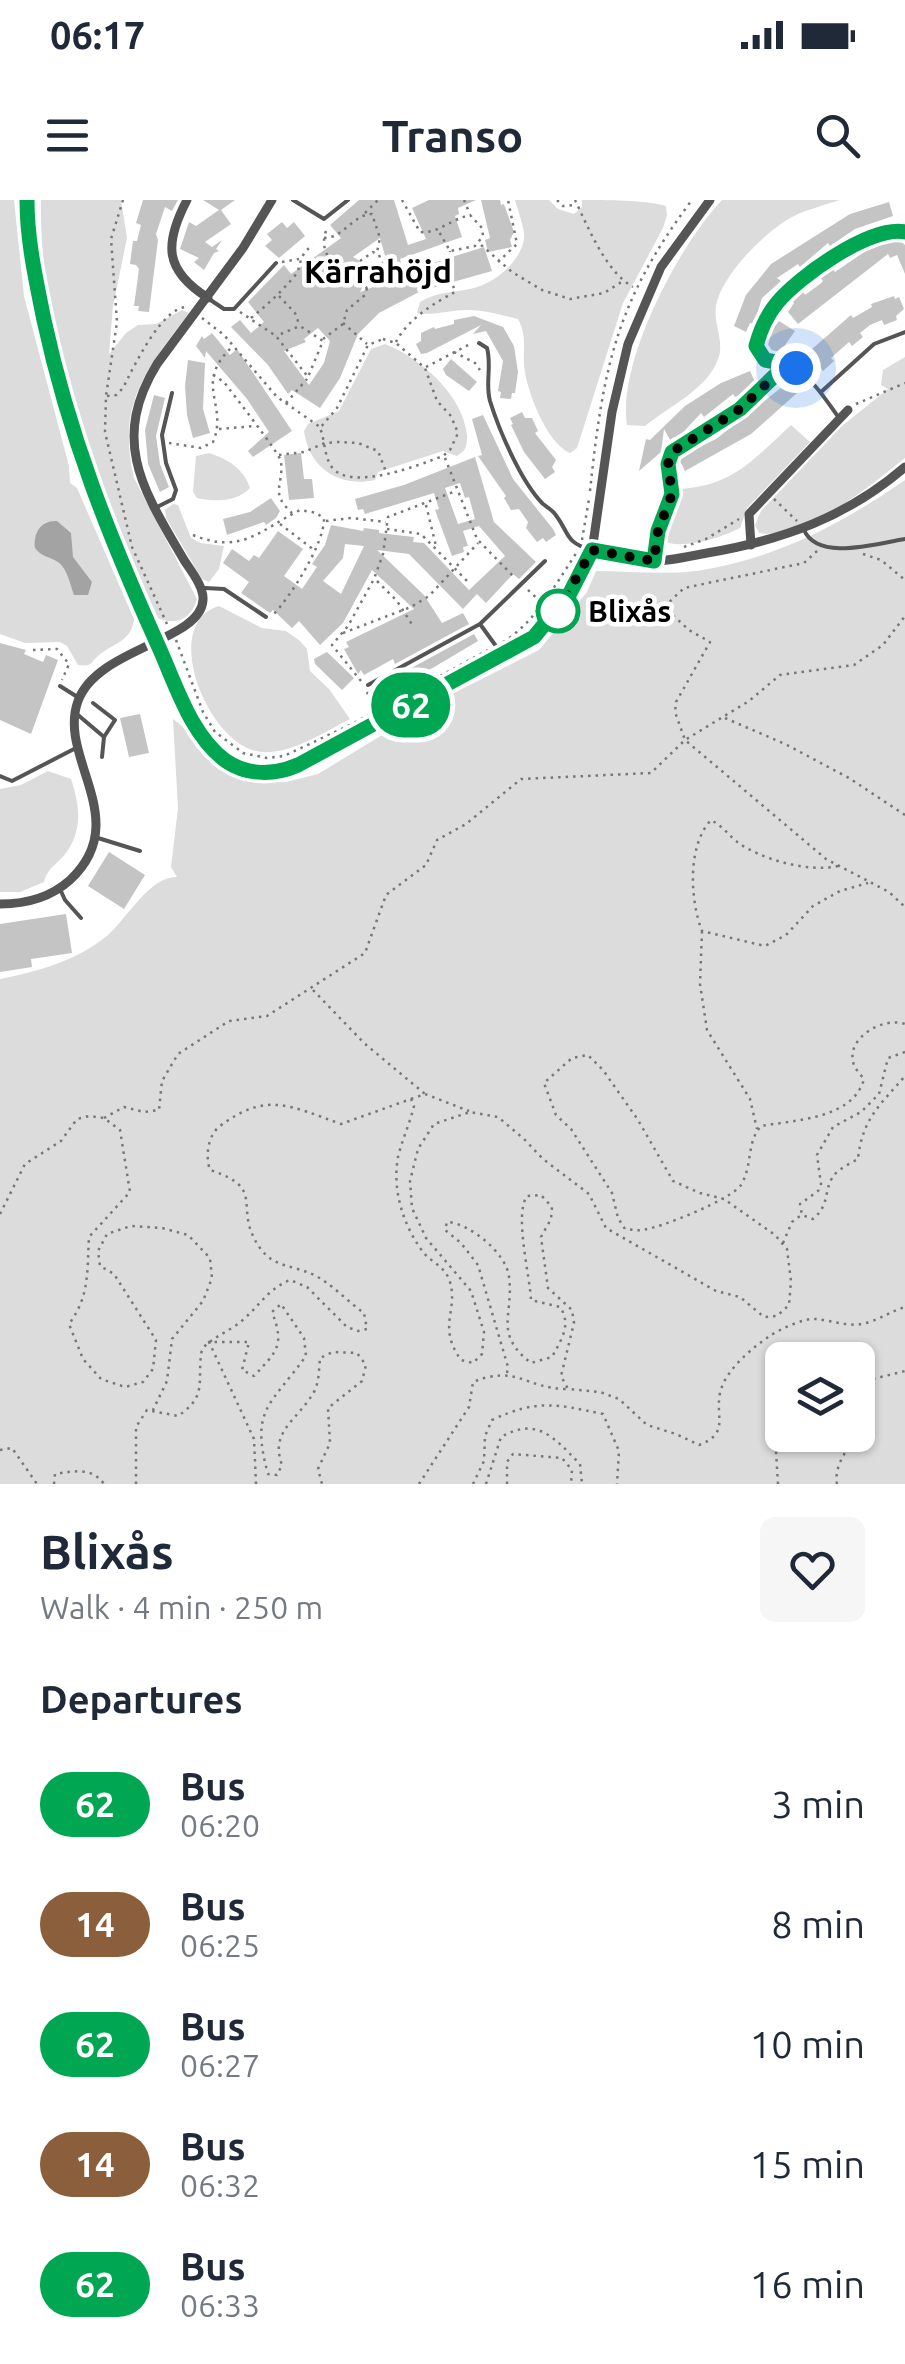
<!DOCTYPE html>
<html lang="en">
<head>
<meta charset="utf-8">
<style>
	:root { --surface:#fff; --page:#f6f6f7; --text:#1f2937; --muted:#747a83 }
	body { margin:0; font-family:Ubuntu,sans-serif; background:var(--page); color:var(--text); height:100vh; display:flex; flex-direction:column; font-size:38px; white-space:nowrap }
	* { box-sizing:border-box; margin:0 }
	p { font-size:32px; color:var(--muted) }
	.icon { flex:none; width:55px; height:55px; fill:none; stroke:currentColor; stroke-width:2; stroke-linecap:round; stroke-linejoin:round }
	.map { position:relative; height:1284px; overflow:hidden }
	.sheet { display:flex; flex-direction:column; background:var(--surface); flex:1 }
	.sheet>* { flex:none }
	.badge { padding:0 20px; border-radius:32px; font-size:35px; line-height:65px }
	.controls { position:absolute; left:765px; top:1142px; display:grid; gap:20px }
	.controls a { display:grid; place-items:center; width:110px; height:110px; border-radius:15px; background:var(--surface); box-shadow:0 2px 8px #0004; font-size:50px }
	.you { position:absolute; width:50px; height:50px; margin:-25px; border:8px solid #fff; border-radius:50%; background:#1a73e8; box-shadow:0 0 0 15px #1a73e833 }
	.map>.badge { position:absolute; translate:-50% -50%; box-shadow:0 0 0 5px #fff }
	h2 { padding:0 40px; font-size:38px; line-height:90px }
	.round { display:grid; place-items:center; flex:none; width:105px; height:105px; border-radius:15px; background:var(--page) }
	.head { display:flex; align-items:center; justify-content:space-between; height:170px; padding:0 40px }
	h1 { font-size:48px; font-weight:700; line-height:75px }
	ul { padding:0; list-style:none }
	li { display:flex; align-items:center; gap:30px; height:120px; padding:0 40px }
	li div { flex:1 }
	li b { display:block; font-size:38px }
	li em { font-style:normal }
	li .badge { min-width:110px; font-weight:700; text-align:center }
	.status { display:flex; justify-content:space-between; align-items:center; height:70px; padding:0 50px; background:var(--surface); direction:ltr }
	.status svg { height:28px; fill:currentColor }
	header { display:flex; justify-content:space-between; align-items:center; height:130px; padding:0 40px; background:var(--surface); font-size:45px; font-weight:700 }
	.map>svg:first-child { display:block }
	.green { fill:#dcdcdc; fill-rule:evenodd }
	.water { fill:#a3a3a3 }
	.building { fill:#c4c4c4; fill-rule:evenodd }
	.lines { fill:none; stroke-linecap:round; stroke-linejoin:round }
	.path { stroke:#777; stroke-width:2.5; stroke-dasharray:2.5 5; stroke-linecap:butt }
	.lane { stroke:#555; stroke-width:4 }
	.street { stroke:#555; stroke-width:9 }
	.line-casing { stroke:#fff; stroke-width:22 }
	.line { stroke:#00a651; stroke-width:15 }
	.walk { stroke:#000; stroke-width:10; stroke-dasharray:0 18 }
	.stop-dot { fill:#fff; stroke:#00a651; stroke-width:5 }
	.labels { text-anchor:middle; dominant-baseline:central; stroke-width:9; stroke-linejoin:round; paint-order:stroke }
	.stop-label { font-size:30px; font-weight:bold; fill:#000; stroke:#fff; text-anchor:start }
	.neighbourhood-label { font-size:32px; font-weight:bold; fill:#000; stroke:#fff }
</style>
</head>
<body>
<div class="status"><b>06:17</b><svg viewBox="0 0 49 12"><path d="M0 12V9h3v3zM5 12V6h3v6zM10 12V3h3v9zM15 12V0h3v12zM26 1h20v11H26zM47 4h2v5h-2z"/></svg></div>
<header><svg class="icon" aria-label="menu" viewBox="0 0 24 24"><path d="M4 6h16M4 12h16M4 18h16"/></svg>Transo<svg class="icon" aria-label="search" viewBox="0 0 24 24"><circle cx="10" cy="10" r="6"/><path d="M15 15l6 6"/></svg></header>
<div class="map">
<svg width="905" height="1284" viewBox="0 0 905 1284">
	<rect width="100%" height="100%" fill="#fff"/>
	<!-- green -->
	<path class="green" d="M0,0H14L24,96L69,266L70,283L77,288L134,419C131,442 115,442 99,455C90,462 93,467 78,465L67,446L60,442L25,443L0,434Z
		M41,0H121L127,38L113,106L109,154L126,133L138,125L156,124L182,110L189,113C147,169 116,203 134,278L197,399C191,421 173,427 153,416L129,350L120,344C77,240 39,114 41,0Z
		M515,0H549L558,9L574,14L582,7V0C604,0 647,0 666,6L667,15L663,28L623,103L577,248L570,253C546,243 526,189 524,165C523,148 527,135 518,119C501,115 485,110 467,110C449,110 435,116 417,113L420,102C437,91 455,93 474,88C495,83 521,61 524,39C525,27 518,12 515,0Z
		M722,0H840C825,5 809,9 796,15C768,28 721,75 716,106C713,123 725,142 718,159C708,189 668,207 645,226L627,225C617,162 679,45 722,0Z
		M385,144C421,158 464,196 467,236C467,247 466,250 457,256L443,251L378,272L375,280C339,288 309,268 304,231L308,224L339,211L371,149Z
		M905,157V258C871,285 805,341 759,333L755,325L761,311L842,226L888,189L881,185L883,170Z
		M791,225L810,242L747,308L740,328C721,338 682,350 663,341L681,289C734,285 754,259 791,225Z
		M209,253C228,259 244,269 250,288C237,302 215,302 197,298L193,292L196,256Z
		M905,280V1284H0V779C39,771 77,761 108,735C129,716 150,676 177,677L171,667L178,608L173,519L187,530L209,557L231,574L256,582H286L318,574L438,501L539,450L587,392L596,371C629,371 663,375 696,371C773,360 842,324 905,280ZM782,1160H858V1235H782Z
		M173,304L178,305L191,338L201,343L224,346L219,369L209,382L202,379L166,318L165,310Z
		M219,406L262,428L286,431L300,441L307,449L310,471L329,489L350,519C324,532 292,554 262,552C209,548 158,424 219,406Z
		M48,571L71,579C79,603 83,627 68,650C60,663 48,666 44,682L20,692H0V589L21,585Z"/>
	<!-- water -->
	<path class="water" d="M57,321L71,333L73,357L92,382L88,395H74C70,385 68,369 58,362C48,356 42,357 35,348C33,333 41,320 57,321Z"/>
	<!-- building -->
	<path class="building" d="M143,0H178L172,11L165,7L156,34L158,40L149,112L138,111L139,106H134L139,69L136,65L130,64L133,41H137L141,25L136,23Z
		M203,0H235L221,10L231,24L205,42L212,47L222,40L216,49L219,51L214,53L204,70L194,62L199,58L180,49L189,22L196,26L219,10Z
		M359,0H394L408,45L426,39L412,8L429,0H476L458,8L459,14L455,16L462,37L400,59L404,72L484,47L492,71L421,91L379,113L358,134L340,178L320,208L292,190L288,194L268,165L231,127L240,120L251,133L264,122L248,102L284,65L291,74L341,38L330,25ZM380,38L387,63L404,86L392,80L360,92L372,68L353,57ZM318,128L330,141L324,163L309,185L284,151L306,142L304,139Z
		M481,0H500L501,5L504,4L514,32L510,40L512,47L488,52L485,40L490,38Z
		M889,2L893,16L855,29L830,46L828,43L800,67L798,64L777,78L781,81L762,98L754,124L750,123L746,132L734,126L746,95L771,64L850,14Z
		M282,22L287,28L294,22L305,36L279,58L265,46L272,40L267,34Z
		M897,38L905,45V74L897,55L890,58L888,54L798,124L788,112L794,103L791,99L802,90L805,95L820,84L823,81L820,77L832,68L835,72L870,48Z
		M894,96L895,99L899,97L904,109L896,116L897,120L884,125L882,120L870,125L860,133L863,137L852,146L849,142L831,158L834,161L823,171L820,167L811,171L802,161L806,158L804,156L851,115L853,118L872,107L871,104Z
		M474,116L503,127L514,146L518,172L515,193H512L511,199L500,198L501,192L498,191L503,161L486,131L473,134L481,125L427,153L421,154L416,144L421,141V133L434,127L435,129L454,124V120Z
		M779,121L795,131L778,155L766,148L769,138L765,135L772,123L776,125Z
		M212,133L230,155L237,149L292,231L253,257L248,251L269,232L247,199L206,151L205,158L196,146L202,136L204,139Z
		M451,159L477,182L469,191L446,175L443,169Z
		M188,160L205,163L203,209L210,233L193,238L187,215L185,186Z
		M750,171L756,184L746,188L748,191L735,197L733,194L704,217L701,213L676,240L674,237L670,240L664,229L661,252L639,271L646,239L650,240L685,206L721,183Z
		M796,176L806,185L751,234L685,271L679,259L683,255L716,239Z
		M154,195L165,198L156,236L160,264L169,287L160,292L148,264L145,230Z
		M522,212L525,218H532L538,231L535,233L556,260L552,267L555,272L545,279L524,252L511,225L513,224L510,218Z
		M483,215L513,279L553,329L556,335L546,342L543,338L537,342L526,328L528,322L519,309L511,310L504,298L506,296L478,256L482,255L472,219Z
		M301,253L304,279H312L314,298L289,300L284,255Z
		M475,257L494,322L536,362L519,379L513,374L486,403L477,394L463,409L409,354L377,350L424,395L442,423L463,413L469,424L395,464L393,459L364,475L361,470L358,474L344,449L349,447L346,442L414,409L372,370L343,423L320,445L299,421L292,428L273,410L270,413L241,393L249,382L223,363L232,349L249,361L254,355L259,358L278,331L303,349L284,376L302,389L317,367L312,364L325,345L331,325L363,331L364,328L379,330V333L414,337L413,342L424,343L469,390L505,356L479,326L463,331L468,346L463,347L464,352L452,356L435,310L439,309L434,293L365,314L363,309L358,310L355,299L404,285ZM460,283L465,298L469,297L475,319L458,324L445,288ZM345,344L364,346L341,394L323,381L343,358Z
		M271,298L280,311L276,318L266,325L264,322L227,335L223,319L250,312Z
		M474,434L478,441L409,482L404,472Z
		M0,443L26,450L24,454L43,462L46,455L58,460L31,534L0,520Z
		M327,452L354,478L342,490L315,464L314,459Z
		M140,514L149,553L129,557L120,518Z
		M109,652L145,675L124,709L88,686Z
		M66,714L72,753L31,759L32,767L0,772V724Z"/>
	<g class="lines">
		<!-- path -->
		<path class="path" d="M123,0L111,39L117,122L106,196L105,232L132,347L167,424
			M402,0L420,32C438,34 451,19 470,15L482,28L483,36L475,46L450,51L438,30
			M464,0L470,14
			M557,0L563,6L576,5
			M575,0C588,27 606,72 633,87
			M365,13L378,0
			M326,31C316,60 346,73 367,88L387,76L379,55L373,52L344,72
			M324,38C344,38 353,14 372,14L380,38L377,52
			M481,45L512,72L542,90L570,99L604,93L623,81
			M282,62L299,59
			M498,62L517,44L508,0
			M279,96L295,113L299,124
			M240,112L276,136L308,177L323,141L300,126L276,136
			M202,118L224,135L277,197L320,227
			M251,118C267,105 280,93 293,78C304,66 295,58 313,45
			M343,123L367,144
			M323,139L343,124L347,110L365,95L367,88
			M383,139L396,143L425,168L437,201L451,216L458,233L450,250L443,256C419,265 349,293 331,266C324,255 325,240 320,228L337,208L368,145Z
			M396,142C407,120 434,103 455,92L447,65L450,51
			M454,152L475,163L480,170
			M426,167L472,143
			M213,175L224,182C233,194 279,253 281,261C284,286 269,292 292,313
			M107,196L116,195L123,188C134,166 162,107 187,107
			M286,203L307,179
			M856,204L905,183
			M219,229L255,226
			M169,243L201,248L213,242C229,204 192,184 233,146
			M279,255L304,252L325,243L338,242L358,243L378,251L386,272
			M445,258L477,339L515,378
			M590,291C603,168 616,101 692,0
			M774,299L797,321
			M426,305L436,346
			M326,321L351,318L386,322
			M280,324L314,350
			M387,329L421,334L470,384
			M193,335C242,355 260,330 300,310L317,313L324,319C324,344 291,396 273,415
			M582,340L589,299
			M684,347L706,339L739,319
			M817,351L804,363L684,388L664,407L689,430L710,442L676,502L675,512L685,540L826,659L889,692L905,707
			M863,354L881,360L905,380
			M377,381L397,401L413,426
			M528,390L541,402
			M343,433L411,407L429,396L478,343
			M176,440L203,512L215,532L243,553L267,558L284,556L352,524L488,450
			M503,442C535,423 557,382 577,352
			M33,450L57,449L69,464L62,480
			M361,481L332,445L348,426L374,379L383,354L388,317L456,291
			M367,492L375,511
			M725,518L787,545L849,578L905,615
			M838,666C809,673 759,659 736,641C727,633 722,626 711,620C687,646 690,700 702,731L765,746L786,735L813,706L840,691L868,683
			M702,731L700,784L707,830L750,899L757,929
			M313,790L364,843L425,894
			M905,852L888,858L879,894L861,912L833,927L817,955L821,984L818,991L800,1004L802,1015L813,1019C832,1003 822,988 836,973C841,968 851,963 858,959C862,919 880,905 905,876
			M411,899L425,894L469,911
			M104,918L124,907L144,912L159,910L162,881L178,854L229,821L267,816L365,753L386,695L426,665L437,640L466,624L521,579L651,573L685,540L749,501L780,475L854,465L883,445L905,416
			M0,1014L25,964L61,941L77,919L89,916L104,918L120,930L130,992L89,1037C87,1070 90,1096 69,1124L83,1159L101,1179L125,1187L143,1182L153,1169L156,1140L114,1074L100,1066L98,1051L107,1034L131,1026L162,1028L188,1035L210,1058L212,1078L203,1101L172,1139L167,1181L153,1210
			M783,1043L792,1022L800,1016
			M507,1173L508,1167L478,1065L461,1043L445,1030L447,1022C470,1023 507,1054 509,1077C514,1116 493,1133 531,1163L552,1157C561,1140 572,1125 560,1107L531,1100C530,1076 514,1015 527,996L541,995L552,1007L551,1019L541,1037L548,1088L572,1110L574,1123L561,1176L568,1189L600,1192L619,1199L647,1225L676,1234L699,1245C730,1233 715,1218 720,1193C725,1170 752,1148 771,1135C781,1129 804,1118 815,1119C833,1120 851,1129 869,1122C882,1118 892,1111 905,1107
			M873,1179L905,1171
			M0,1250L12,1248L37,1284
			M54,1284L55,1274C75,1271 92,1267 104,1284
			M136,1284V1227L147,1210L178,1216C209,1195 196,1182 202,1149C212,1138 223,1134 235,1126C257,1111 265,1090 290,1080L307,1087L347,1127L358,1131L367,1129L364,1113C348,1102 331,1083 314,1075C294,1065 274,1068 260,1048C231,1007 269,989 210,970C205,956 208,935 220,926C267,891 290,906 341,924L411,899L414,906C410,923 402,940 398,957C392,990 403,1025 423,1052C431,1062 444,1066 449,1079C460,1110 436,1125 461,1160L473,1163L482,1154L484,1132L471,1091L426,1038L412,1008L410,981L418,949L434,924L470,912L498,917L524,939L543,959L589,994L606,1028L716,1091L740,1097L764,1117L777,1116L789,1105L791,1081L787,1049L775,1035L724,999L700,993L673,981L638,920L603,870L588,855L572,858L544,883L556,915L571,929L612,993L618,1018L625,1029C631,1029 636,1031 641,1030C659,1029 732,999 741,985C753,965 746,943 761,926C795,920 853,919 864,879C860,874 856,870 854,865C844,839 883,816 905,824
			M256,1284L254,1239L209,1142H249L242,1170L254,1176C277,1151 285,1146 272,1112L281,1104L304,1138L306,1156C270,1206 250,1209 268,1274L277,1275L282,1265C269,1230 299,1220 315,1190C319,1181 319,1169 320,1158L333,1152L357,1153L366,1165L362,1181L328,1208L330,1243L318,1269L322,1284
			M419,1284L469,1207L473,1182C517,1164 526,1189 567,1189
			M473,1284L484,1261L485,1236L492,1220C537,1199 556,1204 603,1214L619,1251L617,1284
			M486,1284L501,1237C538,1216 554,1238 580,1264L582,1284
			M507,1284V1262L513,1254L562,1258L572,1270L571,1284
			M778,1284L776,1251L783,1235
			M837,1284C832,1256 866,1233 872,1204C875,1186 867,1164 865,1147L858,1143L842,1160"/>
		<!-- lane -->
		<path class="lane" d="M293,0L324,19L348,0
			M209,99L224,109H234L276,63
			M479,143L487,148C492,166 485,183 490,201C499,230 521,282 543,304C547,307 552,310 555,314C570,333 564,342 591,350
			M821,192L874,144L905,132
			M839,218C826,200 812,177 791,166C781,161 763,165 757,151C742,112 868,24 905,32
			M155,308L173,299L176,290L166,263L162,235L172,193
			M804,330C818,362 878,343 905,339
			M654,361L658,331L672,294L670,255L740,209L787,164
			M205,388L224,389L266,417
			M480,424L501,453
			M368,485L480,424L545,361
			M60,486L79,498
			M93,503L115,520L104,537L102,557
			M78,515L104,537
			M0,576L12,581L74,549
			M98,638L140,651
			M60,689L65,700L81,718"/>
		<!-- street -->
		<path class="street" d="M27,0C27,41 36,80 44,120C68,236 109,336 157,443C175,482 189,535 226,561C248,576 275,575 298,565L522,446L558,411L592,351L612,212L628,144L661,67L710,0
			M187,0C164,44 164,70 208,98
			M751,345L749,314L848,210
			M592,351C612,355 632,360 653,361C671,361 690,356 707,353C783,340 847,317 905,267
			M0,704C26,704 50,698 70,680C134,620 57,558 78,501C97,448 201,441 203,400C204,387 191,371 184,360C143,290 110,241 157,164L243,48L272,0"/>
	</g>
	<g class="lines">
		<!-- line casing -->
		<g class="line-casing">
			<path id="line" d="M27,0C27,41 36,80 44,120C69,236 109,336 157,443C175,482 190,535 226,561C248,576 275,575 298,565L534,437L570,393L592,350L654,361L658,331L672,294L668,264L672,252L740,209L787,164L765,160L756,146C760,131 767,115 777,103C798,77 871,25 905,32"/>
		</g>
		<!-- line -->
		<use href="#line" class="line"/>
		<!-- walk -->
		<path class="walk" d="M558,411L592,350L654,361L658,331L672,294L668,264L672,252L740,209L787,164L796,168"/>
	</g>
	<!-- markers -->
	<circle class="stop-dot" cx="558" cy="411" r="20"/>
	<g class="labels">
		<!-- stop labels -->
		<g class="stop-label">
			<text x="588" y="411">Blixås</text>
		</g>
		<!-- neighbourhood labels -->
		<g class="neighbourhood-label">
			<text x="378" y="71">Kärrahöjd</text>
		</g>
	</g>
</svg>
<div class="controls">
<a><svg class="icon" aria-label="layers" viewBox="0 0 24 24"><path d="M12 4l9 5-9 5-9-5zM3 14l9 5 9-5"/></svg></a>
</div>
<div class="you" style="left:796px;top:168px"></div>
<b class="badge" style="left:411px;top:505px;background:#00a651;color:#fff">62</b>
</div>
<section class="sheet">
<div class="head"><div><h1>Blixås</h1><p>Walk · 4 min · 250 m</p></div><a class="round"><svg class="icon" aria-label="heart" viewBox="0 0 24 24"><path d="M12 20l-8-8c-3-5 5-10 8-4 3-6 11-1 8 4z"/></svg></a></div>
<h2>Departures</h2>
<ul>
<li><span class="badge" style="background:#00a651;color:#fff">62</span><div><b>Bus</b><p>06:20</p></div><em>3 min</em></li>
<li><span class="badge" style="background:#8b5e3c;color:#fff">14</span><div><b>Bus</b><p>06:25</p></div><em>8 min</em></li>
<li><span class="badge" style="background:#00a651;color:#fff">62</span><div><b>Bus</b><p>06:27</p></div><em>10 min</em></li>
<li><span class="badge" style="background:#8b5e3c;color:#fff">14</span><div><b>Bus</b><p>06:32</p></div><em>15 min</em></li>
<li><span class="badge" style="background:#00a651;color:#fff">62</span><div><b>Bus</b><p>06:33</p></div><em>16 min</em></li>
</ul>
</section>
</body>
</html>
